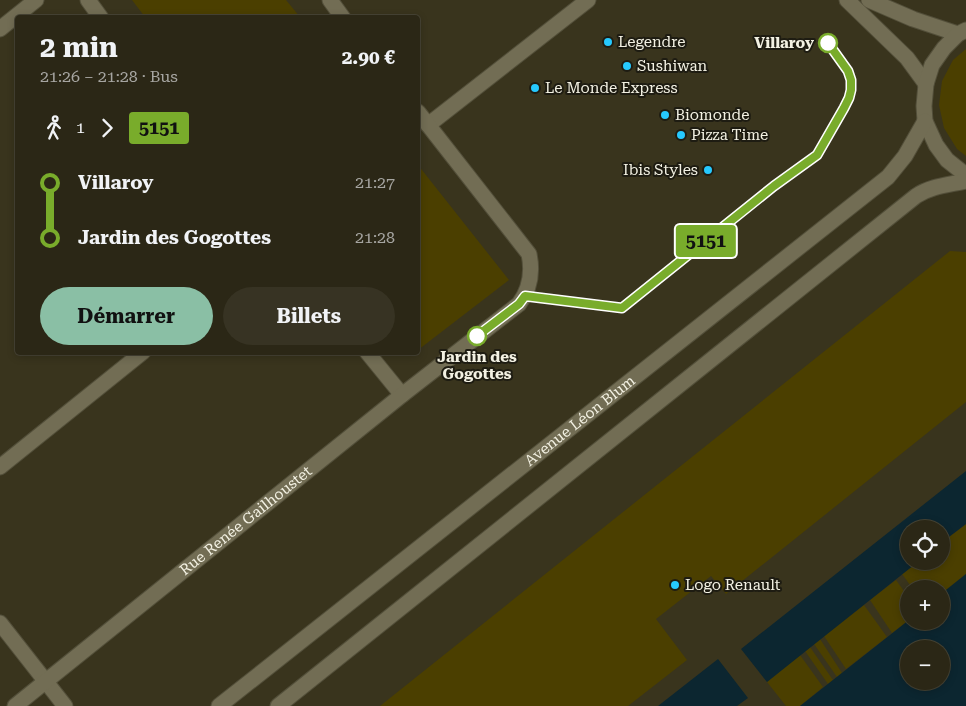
<!DOCTYPE html>
<html lang="fr">
<head>
<meta charset="utf-8">
<style>
	:root { --surface:#2b2716; --page:#373323; --text:#f1f3f6; --muted:#a6a5a1; --line:#474435; --accent:#8abfa5 }
	body { margin:0; font-family:"Roboto Serif",serif; background:var(--page); color:var(--text); height:100vh; display:flex; flex-direction:column; font-size:19px; white-space:nowrap }
	* { box-sizing:border-box; margin:0 }
	p { font-size:16px; color:var(--muted) }
	.icon { flex:none; width:28px; height:28px; fill:none; stroke:currentColor; stroke-width:2; stroke-linecap:round; stroke-linejoin:round }
	.map { position:relative; flex:1; overflow:hidden }
	.side { position:absolute; left:15px; top:15px; width:405px; height:340px; display:flex; flex-direction:column; background:var(--surface); border-radius:5px; box-shadow:0 2px 8px #0003,0 0 0 1px var(--line) }
	.side>* { flex:none }
	.badge { padding:0 10px; border-radius:4px; font-size:18px; line-height:32px }
	.fabs { position:absolute; left:900px; top:520px; display:grid; gap:10px }
	.fabs a { display:grid; place-items:center; width:50px; height:50px; border-radius:50%; background:var(--surface); box-shadow:0 2px 8px #0003,0 0 0 1px var(--line); font-size:25px }
	.map>.badge { position:absolute; translate:-50% -50%; box-shadow:0 0 0 2px #fff }
	.legs { display:flex; align-items:center; gap:8px; height:55px; padding:0 25px; font-size:16px }
	.legs p { margin-inline-start:auto }
	.overview { display:flex; align-items:center; justify-content:space-between; height:85px; padding:0 25px }
	h1 { font-size:28px; font-weight:700; line-height:38px }
	.cta { display:flex; gap:10px; margin-top:auto; padding:10px 25px }
	.cta a { flex:1; height:58px; border-radius:30px; background:var(--accent); color:#111; font-size:20px; font-weight:700; line-height:58px; text-align:center }
	.cta a+a { background:var(--page); color:var(--text) }
	ul { padding:0 25px; list-style:none }
	li { display:flex; align-items:center; gap:18px; height:55px; font-size:19px }
	li i { display:grid; place-items:center; width:8px; height:100%; margin:0 6px; background:currentColor }
	li i::after { content:''; width:12px; height:12px; margin:-6px; border:4px solid; border-radius:50%; background:var(--surface) }
	li p { margin-inline-start:auto }
	li:first-child i { background:linear-gradient(#0000 50%,currentColor 0) }
	li:last-child i { background:linear-gradient(currentColor 50%,#0000 0) }
	.map>svg:first-child { display:block }
	.green { fill:#4b3f00 }
	.water { fill:#0c2630; fill-rule:evenodd }
	.lines { fill:none; stroke-linecap:round; stroke-linejoin:round }
	.street-casing { stroke:#534f3a; stroke-width:17 }
	.secondary-casing { stroke:#534f3a; stroke-width:17 }
	.street { stroke:#726d54; stroke-width:15 }
	.secondary { stroke:#726d54; stroke-width:15 }
	.line-1-casing { stroke:#fff; stroke-width:11 }
	.line-1 { stroke:#79ac2b; stroke-width:8 }
	.poi-dot { fill:#26c9fe; stroke:#1e1c12; stroke-width:2 }
	.stop-1-dot { fill:#fff; stroke:#79ac2b; stroke-width:2.5 }
	.labels { text-anchor:middle; dominant-baseline:central; stroke-width:4; stroke-linejoin:round; paint-order:stroke }
	.poi-label { font-size:15px; fill:#f3f1e3; stroke:#1e1c12; text-anchor:start }
	.stop-label { font-size:15px; font-weight:bold; fill:#f3f1e3; stroke:#1e1c12; text-anchor:end }
	.street-label { font-size:15px; fill:#f3f1e3; stroke:#1e1c12 }
</style>
</head>
<body>
<div class="map">
<svg width="966" height="706" viewBox="0 0 966 706">
	<rect width="100%" height="100%" fill="#39341d"/>
	<!-- green -->
	<path class="green" d="M132,0H286L300,17H145Z
		M966,49V156L957,149L944,128L939,105L942,81L953,60Z
		M418,165L509,280L418,350Z
		M950,251L966,252V402L726,594L711,576L656,619L687,660L628,706H380Z
		M966,524V574L941,594V589H913L902,574L919,561H941V543Z
		M896,580L909,598V620L892,633L870,600Z
		M864,605L887,637L846,669L824,636Z
		M820,639L842,673L837,677L814,644Z
		M810,647L833,680L828,684L805,651Z
		M800,655L823,687L800,706H786L767,682Z"/>
	<!-- water -->
	<path class="water" d="M966,471V524L941,543V529H909V561H919L767,682L741,649Z
		M966,574V706H800L909,620V621H941V594ZM909,649H941V681H909Z
		M718,659L748,698L737,706H658Z"/>
	<g class="lines">
		<!-- street casing -->
		<g class="street-casing">
			<g id="street">
				<path d="M88,0L101,18"/>
				<path d="M330,0L343,18"/>
				<path d="M0,29L36,0"/>
				<path d="M428,125L588,0"/>
				<path d="M367,352L402,395"/>
				<path d="M0,467L143,352"/>
				<path d="M0,623L65,706"/>
				<path id="s1" d="M15,706L402,395L519,304C530,289 533,273 529,254L418,112"/>
			</g>
		</g>
		<!-- secondary casing -->
		<g class="secondary-casing">
			<g id="secondary">
				<path d="M847,0L907,58L926,84"/>
				<path d="M869,0L913,19L958,34"/>
				<path d="M966,30L958,34L944,48L932,65L926,84L924,106L925,121L936,145L947,160L966,175"/>
				<path id="s2" d="M219,706L888,177L905,156L925,121"/>
				<path d="M278,706L916,196C931,186 948,185 966,181"/>
			</g>
		</g>
		<!-- street -->
		<use href="#street" class="street"/>
		<!-- secondary -->
		<use href="#secondary" class="secondary"/>
	</g>
	<g class="lines">
		<!-- line-1 casing -->
		<g class="line-1-casing">
			<path id="line-1" d="M477,336L519,304L525,296L622,308L774,186L817,155L844,108L849,98L851,90V80L848,71L828,43"/>
		</g>
		<!-- line-1 -->
		<use href="#line-1" class="line-1"/>
	</g>
	<!-- markers -->
	<g class="poi-dot">
		<circle cx="608" cy="42" r="5"/>
		<circle cx="627" cy="66" r="5"/>
		<circle cx="535" cy="88" r="5"/>
		<circle cx="665" cy="115" r="5"/>
		<circle cx="681" cy="135" r="5"/>
		<circle cx="708" cy="170" r="5"/>
		<circle cx="675" cy="585" r="5"/>
	</g>
	<g class="stop-1-dot">
		<circle cx="828" cy="43" r="9"/>
		<circle cx="477" cy="336" r="9"/>
	</g>
	<g class="labels">
		<!-- poi labels -->
		<g class="poi-label">
			<text x="618" y="42">Legendre</text>
			<text x="637" y="66">Sushiwan</text>
			<text x="545" y="88">Le Monde Express</text>
			<text x="675" y="115">Biomonde</text>
			<text x="691" y="135">Pizza Time</text>
			<text x="698" y="170" text-anchor="end">Ibis Styles</text>
			<text x="685" y="585">Logo Renault</text>
		</g>
		<!-- stop labels -->
		<g class="stop-label">
			<text x="814" y="43">Villaroy</text>
			<text x="477" y="357" text-anchor="middle">Jardin des<tspan x="477" dy="17">Gogottes</tspan></text>
		</g>
		<!-- street labels -->
		<g class="street-label">
			<text stroke="none"><textPath href="#s2" startOffset="460">Avenue Léon Blum</textPath></text>
			<text stroke="none"><textPath href="#s1" startOffset="296">Rue Renée Gailhoustet</textPath></text>
		</g>
	</g>
</svg>
<div class="fabs">
<a><svg class="icon" aria-label="locate" viewBox="0 0 24 24"><circle cx="12" cy="12" r="6"/><path d="M12 2v4M12 18v4M2 12h4M18 12h4"/></svg></a>
<a>+</a>
<a>−</a>
</div>
<b class="badge" style="left:706px;top:241px;background:#79ac2b;color:#111">5151</b>
<section class="side">
<div class="overview"><div><h1>2 min</h1><p>21:26 – 21:28 · Bus</p></div><b>2.90 €</b></div>
<div class="legs"><svg class="icon" aria-label="walk" viewBox="0 0 24 24"><circle cx="13" cy="4" r="2"/><path d="M13 8l-2 6 4 7M11 14l-3 7M7 12l3-4h3l4 4"/></svg>1<svg class="icon" aria-label="forward" viewBox="0 0 24 24"><path d="M9 5l7 7-7 7"/></svg><b class="badge" style="background:#79ac2b;color:#111">5151</b></div>
<ul>
<li><i style="color:#79ac2b"></i><b>Villaroy</b><p>21:27</p></li>
<li><i style="color:#79ac2b"></i><b>Jardin des Gogottes</b><p>21:28</p></li>
</ul>
<div class="cta"><a>Démarrer</a><a>Billets</a></div>
</section>
</div>
</body>
</html>
